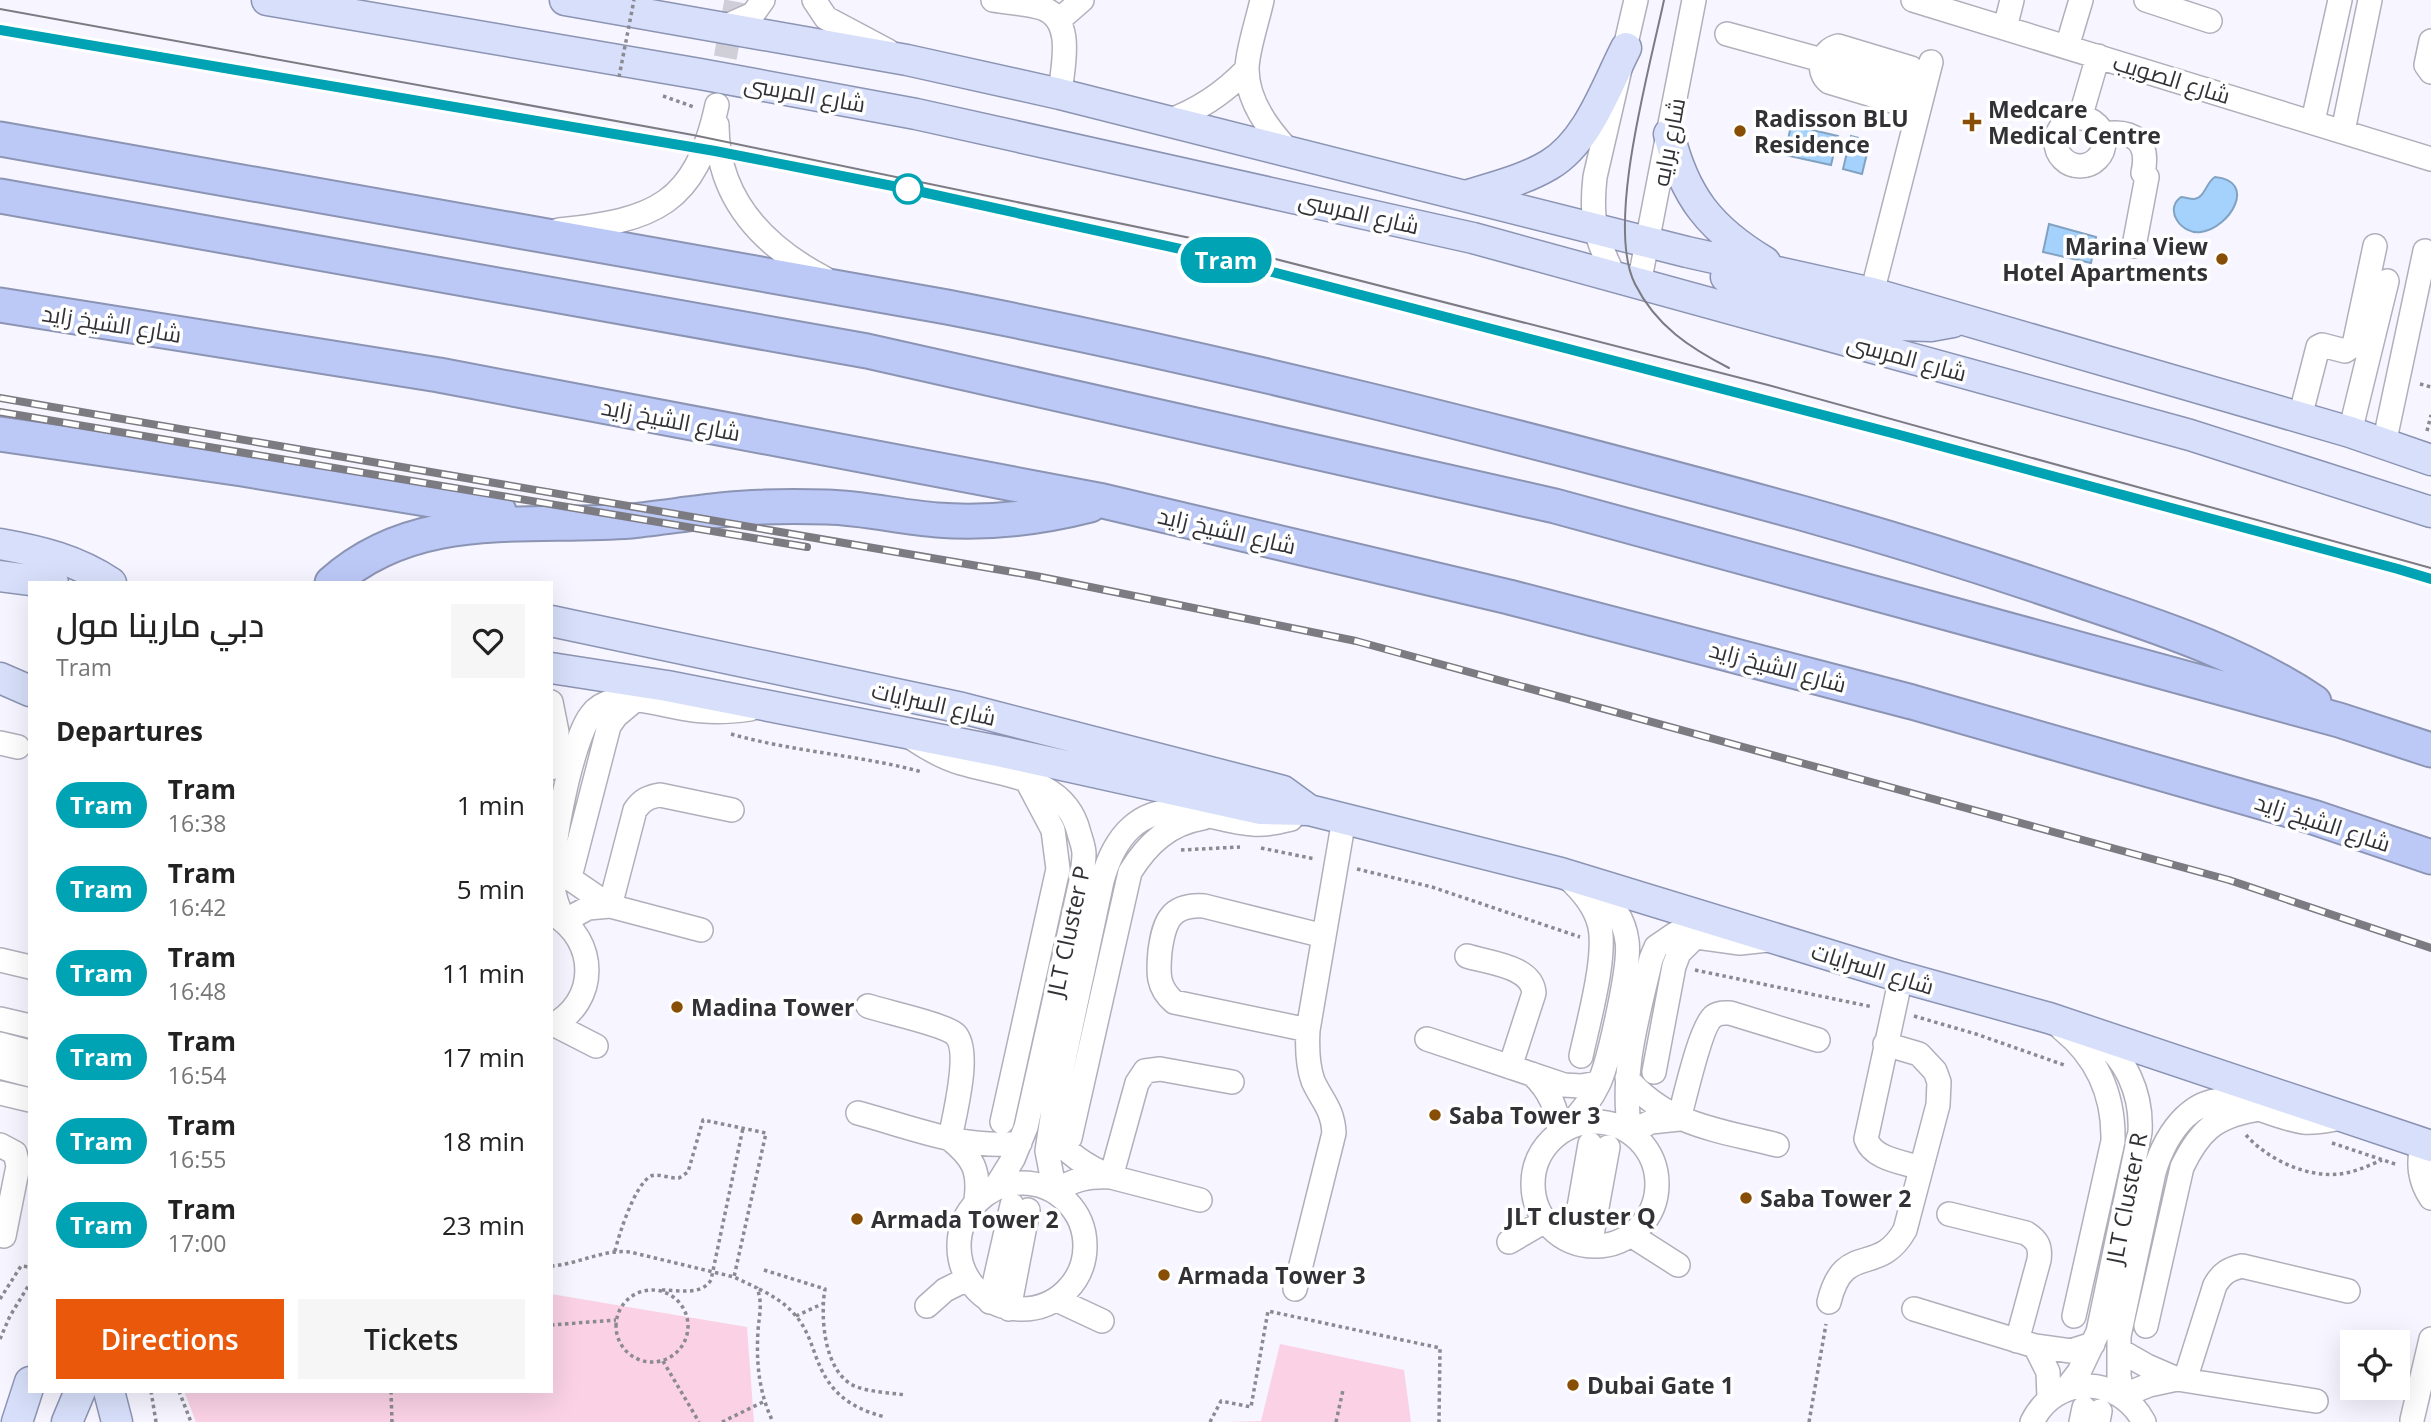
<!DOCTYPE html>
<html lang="en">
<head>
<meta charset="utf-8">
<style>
	:root { --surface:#fff; --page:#f6f6f6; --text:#222; --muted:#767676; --accent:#ea580c }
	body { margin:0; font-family:"Open Sans",Cairo,sans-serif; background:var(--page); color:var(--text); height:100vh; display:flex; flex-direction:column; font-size:26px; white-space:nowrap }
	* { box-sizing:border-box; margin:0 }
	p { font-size:23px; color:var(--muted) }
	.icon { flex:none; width:38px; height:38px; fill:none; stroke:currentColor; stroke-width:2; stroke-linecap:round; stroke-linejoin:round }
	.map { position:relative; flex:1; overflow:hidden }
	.sheet { position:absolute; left:28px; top:581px; width:525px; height:812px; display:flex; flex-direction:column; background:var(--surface); border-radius:0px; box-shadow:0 7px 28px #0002 }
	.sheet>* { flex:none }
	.badge { padding:0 14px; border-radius:23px; font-size:24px; line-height:46px }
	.fabs { position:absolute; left:2340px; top:1330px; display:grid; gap:14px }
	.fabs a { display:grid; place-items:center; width:70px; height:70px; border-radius:0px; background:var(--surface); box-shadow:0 7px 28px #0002; font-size:35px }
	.map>.badge { position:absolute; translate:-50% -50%; box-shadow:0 0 0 4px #fff }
	h2 { padding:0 28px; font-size:26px; line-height:63px }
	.round { display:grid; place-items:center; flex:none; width:74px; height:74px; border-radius:0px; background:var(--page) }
	.headline { display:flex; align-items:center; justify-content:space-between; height:119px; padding:0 28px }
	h1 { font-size:33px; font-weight:600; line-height:52px }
	.cta { display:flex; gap:14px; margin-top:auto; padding:14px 28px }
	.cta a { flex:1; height:80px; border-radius:0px; background:var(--accent); color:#fff; font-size:28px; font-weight:600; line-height:80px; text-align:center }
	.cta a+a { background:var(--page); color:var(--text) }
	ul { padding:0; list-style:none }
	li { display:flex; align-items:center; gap:21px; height:84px; padding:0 28px }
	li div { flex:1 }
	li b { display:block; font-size:26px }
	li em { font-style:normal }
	li .badge { min-width:77px; font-weight:700; text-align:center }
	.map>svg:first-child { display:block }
	.green { fill:#fad1e5 }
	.water { fill:#a4d2fd; stroke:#82a2c1; stroke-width:2 }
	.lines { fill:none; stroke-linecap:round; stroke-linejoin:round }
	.minor-tunnel { stroke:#d0ced7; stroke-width:23; stroke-dasharray:23 11; stroke-linecap:butt }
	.minor-casing { stroke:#b2afbb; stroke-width:26 }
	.major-casing { stroke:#8c94b3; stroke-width:33 }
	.highway-casing { stroke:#8c94b3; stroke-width:37 }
	.path { stroke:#8b8a91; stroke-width:3.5; stroke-dasharray:3.5 3.5; stroke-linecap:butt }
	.minor { stroke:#fff; stroke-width:23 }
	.major { stroke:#d7dffa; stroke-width:30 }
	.highway { stroke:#bcc9f7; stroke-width:33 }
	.tram { stroke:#7d7b82; stroke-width:2 }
	.rail-casing { stroke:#7d7b82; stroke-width:8 }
	.rail { stroke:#fff; stroke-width:5; stroke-dasharray:16; stroke-linecap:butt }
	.path-bridge { stroke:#8b8a91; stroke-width:3.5; stroke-dasharray:3.5 3.5; stroke-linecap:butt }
	.line-casing { stroke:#fff; stroke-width:16 }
	.line { stroke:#00a3b4; stroke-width:10 }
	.poi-dot { fill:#884e05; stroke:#fff; stroke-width:2.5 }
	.stop-dot { fill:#fff; stroke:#00a3b4; stroke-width:3.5 }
	.labels { text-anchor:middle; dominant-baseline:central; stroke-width:7; stroke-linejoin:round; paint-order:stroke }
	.street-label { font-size:23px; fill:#323136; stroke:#fff }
	.poi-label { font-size:23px; font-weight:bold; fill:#323136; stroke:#fff; text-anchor:start }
	.neighbourhood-label { font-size:24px; font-weight:bold; fill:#323136; stroke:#fff }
</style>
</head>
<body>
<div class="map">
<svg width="2431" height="1422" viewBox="0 0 2431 1422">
	<rect width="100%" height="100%" fill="#f7f5ff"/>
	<!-- green -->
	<path class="green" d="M551,1294L747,1327L754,1422H196L184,1391H551Z
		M1280,1344L1404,1370L1411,1422H1226L1261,1421Z"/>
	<!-- water -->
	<path class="water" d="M1791,125L1838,136L1831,165L1785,155Z
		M1851,136L1870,141L1862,174L1843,169Z
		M2215,177C2258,181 2230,228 2201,232C2182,235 2163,210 2181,197C2185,197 2189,199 2194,199C2205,198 2206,182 2215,177Z
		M2049,224L2096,237L2091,263L2043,252Z"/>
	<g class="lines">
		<!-- minor-tunnel -->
		<path class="minor-tunnel" d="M719,91L736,0"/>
		<!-- minor casing -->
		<g class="minor-casing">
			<path id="minor" d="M814,0L826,18L888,51
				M993,0C1009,3 1027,3 1042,8C1076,20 1062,68 1060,94
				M1262,0C1258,19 1247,51 1247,69C1247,101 1268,129 1288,150
				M1913,0L2431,159
				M2146,0L2210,21
				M1059,20L1082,0
				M724,27L753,14L763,0
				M2005,28L2012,0
				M1727,34L1924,88
				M2431,41L2426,65L2431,72
				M2067,47L2081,0
				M1911,68L1838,46C1822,50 1815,71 1829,82L1919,109
				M2080,118L2098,56
				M2056 142a24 24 0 1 1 48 0a24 24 0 1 1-48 0Z
				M1168,121C1199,110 1224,93 1247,69
				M2313,121L2340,0
				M717,125C717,198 763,246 824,278
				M2343,131L2370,0
				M2103,134C2133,129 2150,141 2143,173L2147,177L2134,246
				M559,230C655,220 695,205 717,105
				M1615,278C1596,239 1590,221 1595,177L1636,0
				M1639,284L1694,0
				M1872,293L1931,62
				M2300,417L2318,347L2322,345L2345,351L2354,345L2375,246
				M2350,432L2387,281
				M2384,444L2425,251
				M551,702L557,732L551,768
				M913,739C928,749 944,758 961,763C1006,776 1066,778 1079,833C1081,840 1084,847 1084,854C1084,863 1082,872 1081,881L1026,1127L1013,1159L995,1188
				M0,743L18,747
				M553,867L610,906
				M572,869L609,726L616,716L635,700
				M1569,879C1582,891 1594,905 1599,923C1608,953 1588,1023 1581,1056
				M610,906L635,810C642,800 648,797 660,795L732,810
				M701,930L610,906L588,908L564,921C559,910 554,898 553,886C549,854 572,739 591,715C596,708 604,703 613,701C635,695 664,706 687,709C708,713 729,712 750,709
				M1467,956C1489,963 1532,966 1534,993L1510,1067
				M0,960L30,967
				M1901,977L1866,1139C1873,1159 1902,1162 1921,1168
				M868,1006C886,1012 943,1024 955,1034C972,1051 954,1115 950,1139
				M0,1019L30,1026
				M555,1025L596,1046
				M551,1026C599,1002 598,940 553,914
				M2062,1029C2098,1058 2114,1095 2113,1141L2074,1316
				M1308,1030L1174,1002C1157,987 1158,973 1160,951C1164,922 1170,904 1204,906L1324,936
				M1427,1039L1564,1085L1581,1086L1598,1083
				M0,1044L30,1052
				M0,1067L30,1075
				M1654,1072L1674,966L1679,953L1696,936
				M1532,1074C1550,1091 1557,1108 1559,1132
				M1627,1078C1667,1126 1720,1130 1777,1145
				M0,1093L30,1100
				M858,1113C910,1127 965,1150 1020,1143
				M1679,1119L1651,1122L1630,1132C1620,1073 1638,1016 1651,959L1656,947L1675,934L1740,943L1768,940
				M1679,1119C1684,1101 1701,1024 1714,1016C1719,1012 1725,1013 1730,1013L1818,1040
				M1533 1184a62 62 0 1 1 124 0a62 62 0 1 1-124 0Z
				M1002,1122L1058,869L1053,830L1026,779
				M1567,1127C1580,1114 1591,1100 1599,1083C1609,1061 1631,964 1627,941C1624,917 1609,898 1591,883
				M1051,1132C1067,1154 1086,1166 1111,1177L1200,1200
				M1070,1138L1130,872C1148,843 1169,824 1203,818
				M950,1139C973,1158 980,1170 976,1200
				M2422,1143C2418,1164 2419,1180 2431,1198
				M0,1145L15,1153L18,1166L4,1236
				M1111,1177C1088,1176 1073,1179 1055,1192L1047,1151L1053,1111L1102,881C1114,837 1139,805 1189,812C1211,815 1232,823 1253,824C1266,825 1278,822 1291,819
				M1111,1177L1137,1083L1145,1071L1160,1069L1232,1082
				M959 1246a63 63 0 1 1 126 0a63 63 0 1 1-126 0Z
				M1949,1214L2026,1233C2037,1240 2041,1246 2039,1260L2017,1341
				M1631,1235L1678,1265
				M1509,1242L1545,1221
				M1573,1242L1590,1144
				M1590,1246L1608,1147
				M1295,1289L1334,1133C1333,1109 1322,1101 1313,1081C1307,1064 1307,1047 1308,1030L1344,819
				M1057,1300L1102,1321
				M990,1302L1012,1205
				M1829,1302C1844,1240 1878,1278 1905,1230L1938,1105L1939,1082L1935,1071L1919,1054L1885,1044
				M927,1306L945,1290L967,1279
				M1009,1309L1028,1210
				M1914,1309L2035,1346L2071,1351L2093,1344
				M2146,1326L2182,1167C2199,1132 2214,1117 2254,1110
				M2035,1346L2048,1372L2049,1398
				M2119,1350L2147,1366L2177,1379L2316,1401
				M2177,1379L2149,1385L2122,1396L2119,1375V1336L2154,1172C2166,1133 2194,1089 2241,1103C2262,1109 2282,1119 2304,1122C2316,1123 2329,1120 2341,1118
				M2185,1380L2215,1285C2222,1273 2229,1269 2242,1266L2348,1291
				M2066,1389L2079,1372L2098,1332L2140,1132C2142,1096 2127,1055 2093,1037
				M2412,1420L2431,1339
				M2032,1422C2056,1373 2119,1375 2144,1422
				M2081,1422L2084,1408
				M2098,1422L2100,1411"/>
		</g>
		<!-- major casing -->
		<g class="major-casing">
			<path id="major" d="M267,0L700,74L916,114L1473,238L2190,435L2431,512
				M565,0L907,60L1060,94L1687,252L1872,293L2350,432L2431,460
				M1669,134C1684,196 1710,229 1765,262
				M1466,196C1494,187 1524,180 1549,165C1588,142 1606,87 1626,48
				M1726,277L1898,325L1931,326L1953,322
				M0,544C40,551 77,560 111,583
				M0,576L53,583
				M551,621L962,708L1268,787L1283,791L1309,810
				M551,668L667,686L1003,752L1261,809L1309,810L1561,873L1901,977L2049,1018L2431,1146
				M0,678L30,691
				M109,1391L117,1422
				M17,1422L30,1382
				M67,1422L80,1391"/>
		</g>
		<!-- highway casing -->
		<g class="highway-casing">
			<path id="highway" d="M0,139L947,307C1234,363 1516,435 1798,512C1895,539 1990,569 2085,602C2165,629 2244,655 2314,702
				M0,196L867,351L1555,506L2339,720L2431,750
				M0,305L439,375L1103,501L1509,597L1912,702L2313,817L2431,857
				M0,434L242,469L499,511
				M332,583C417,507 528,529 631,521C661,518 691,513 721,510C756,506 791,506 827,507C864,508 900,517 937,520C989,524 1039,518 1090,505"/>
		</g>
		<!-- path -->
		<path class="path" d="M663,96L694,107
			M2420,384L2431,387
			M2427,431L2431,415
			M731,734C794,752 860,755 922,772
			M1261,848L1315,859
			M1181,850L1240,847
			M1357,869L1432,887L1580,937
			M1695,970L1873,1007
			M1914,1016L1976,1034L2067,1066
			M2246,1135C2267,1159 2307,1178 2340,1174C2355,1172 2368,1166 2382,1160
			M2332,1143L2398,1165
			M615,1251C619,1234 635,1184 651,1176C659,1173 670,1179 679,1178L688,1172L703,1120L766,1133L734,1277
			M551,1266C579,1264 603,1249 630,1252L734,1277L757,1288C763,1304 759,1315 758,1331C756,1363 759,1393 773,1422
			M764,1270L825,1289C820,1317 824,1375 857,1387C872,1392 890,1393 906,1395
			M759,1289C773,1296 785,1303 795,1315C805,1326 810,1340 815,1354C828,1391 847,1407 885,1417
			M616 1326a36 36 0 1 1 72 0a36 36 0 1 1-72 0Z
			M662,1290C678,1290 701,1296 711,1280L743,1128
			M0,1299L21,1266L30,1267
			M796,1316L822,1304
			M551,1325L616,1320
			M0,1339L10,1316L30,1283
			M663,1361L699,1422
			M151,1391L156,1422
			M179,1391L191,1422
			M391,1391L392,1422
			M722,1422L763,1402
			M1210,1422L1221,1401L1251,1407L1268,1311L1440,1348L1439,1422
			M1336,1422L1343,1390
			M1809,1422L1826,1324"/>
		<!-- minor -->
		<use href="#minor" class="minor"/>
		<!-- major -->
		<use href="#major" class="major"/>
		<!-- highway -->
		<use href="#highway" class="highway"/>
		<!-- tram -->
		<path class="tram" d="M1664,0C1650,67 1605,225 1635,284C1656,326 1690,348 1729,368
			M0,9L693,135L1205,241L1768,385L2431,568
			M0,30L691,147L908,189L1203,254L1897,434L2431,579"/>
		<!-- rail casing -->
		<g class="rail-casing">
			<path id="rail" d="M0,398L1036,576L1356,641L2229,880L2431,948
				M0,412L807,547"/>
		</g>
		<!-- rail -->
		<use href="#rail" class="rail"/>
		<!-- path-bridge -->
		<path class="path-bridge" d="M619,77L634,0"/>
	</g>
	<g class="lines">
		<!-- line casing -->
		<g class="line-casing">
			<path id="line" d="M0,30L715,151L908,189L1203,254L1896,434L2398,569L2431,579"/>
		</g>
		<!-- line -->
		<use href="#line" class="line"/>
	</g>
	<!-- markers -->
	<g class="poi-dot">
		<path d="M1968.5 111.5h7v7h7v7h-7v7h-7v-7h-7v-7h7z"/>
		<circle cx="1740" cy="131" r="7"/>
		<circle cx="2222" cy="259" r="7"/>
		<circle cx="677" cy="1007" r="7"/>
		<circle cx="1435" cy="1115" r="7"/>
		<circle cx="1746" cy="1198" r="7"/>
		<circle cx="857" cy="1219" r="7"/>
		<circle cx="1164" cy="1275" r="7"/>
		<circle cx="1573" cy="1385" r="7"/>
	</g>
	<circle class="stop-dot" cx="908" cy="189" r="14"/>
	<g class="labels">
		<!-- street labels -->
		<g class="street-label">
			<text transform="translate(2172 78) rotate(17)">شارع الصويب</text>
			<text transform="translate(805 93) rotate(10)">شارع المرسى</text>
			<text transform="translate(1668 142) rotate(-79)">شارع برايه</text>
			<text transform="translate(1359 212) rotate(13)">شارع المرسى</text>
			<text transform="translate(112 323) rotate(9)">شارع الشيخ زايد</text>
			<text transform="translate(1907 357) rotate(15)">شارع المرسى</text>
			<text transform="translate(671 419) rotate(11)">شارع الشيخ زايد</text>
			<text transform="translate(1227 530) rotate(13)">شارع الشيخ زايد</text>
			<text transform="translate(1778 666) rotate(15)">شارع الشيخ زايد</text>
			<text transform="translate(934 703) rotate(13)">شارع السرايات</text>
			<text transform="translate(2323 822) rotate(18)">شارع الشيخ زايد</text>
			<text transform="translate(1068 931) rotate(-78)">JLT Cluster P</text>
			<text transform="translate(1873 968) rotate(17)">شارع السرايات</text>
			<text transform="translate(2126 1198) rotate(-79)">JLT Cluster R</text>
		</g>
		<!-- poi labels -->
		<g class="poi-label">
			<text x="1988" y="109">Medcare<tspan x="1988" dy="26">Medical Centre</tspan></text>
			<text x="1754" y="118">Radisson BLU<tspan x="1754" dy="26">Residence</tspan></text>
			<text x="2208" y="246" text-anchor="end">Marina View<tspan x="2208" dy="26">Hotel Apartments</tspan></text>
			<text x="691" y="1007">Madina Tower</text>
			<text x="1449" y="1115">Saba Tower 3</text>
			<text x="1760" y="1198">Saba Tower 2</text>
			<text x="871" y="1219">Armada Tower 2</text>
			<text x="1178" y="1275">Armada Tower 3</text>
			<text x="1587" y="1385">Dubai Gate 1</text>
		</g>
		<!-- neighbourhood labels -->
		<g class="neighbourhood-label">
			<text x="1581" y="1215">JLT cluster Q</text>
		</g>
	</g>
</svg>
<div class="fabs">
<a><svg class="icon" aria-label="locate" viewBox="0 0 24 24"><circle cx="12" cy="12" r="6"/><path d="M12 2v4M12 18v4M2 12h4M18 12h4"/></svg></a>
</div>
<b class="badge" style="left:1226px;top:260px;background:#00a3b4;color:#fff">Tram</b>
<section class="sheet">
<div class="headline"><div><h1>دبي مارينا مول</h1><p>Tram</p></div><a class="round"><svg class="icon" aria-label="heart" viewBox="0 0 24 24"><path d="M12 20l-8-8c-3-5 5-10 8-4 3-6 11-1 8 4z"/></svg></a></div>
<h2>Departures</h2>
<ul>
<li><span class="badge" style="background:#00a3b4;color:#fff">Tram</span><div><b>Tram</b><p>16:38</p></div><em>1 min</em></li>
<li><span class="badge" style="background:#00a3b4;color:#fff">Tram</span><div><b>Tram</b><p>16:42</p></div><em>5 min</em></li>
<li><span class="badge" style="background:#00a3b4;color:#fff">Tram</span><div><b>Tram</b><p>16:48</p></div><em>11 min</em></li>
<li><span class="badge" style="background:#00a3b4;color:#fff">Tram</span><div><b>Tram</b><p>16:54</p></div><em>17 min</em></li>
<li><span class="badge" style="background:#00a3b4;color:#fff">Tram</span><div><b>Tram</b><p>16:55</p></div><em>18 min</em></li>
<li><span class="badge" style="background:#00a3b4;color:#fff">Tram</span><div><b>Tram</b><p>17:00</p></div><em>23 min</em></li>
</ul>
<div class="cta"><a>Directions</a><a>Tickets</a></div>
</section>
</div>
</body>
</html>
